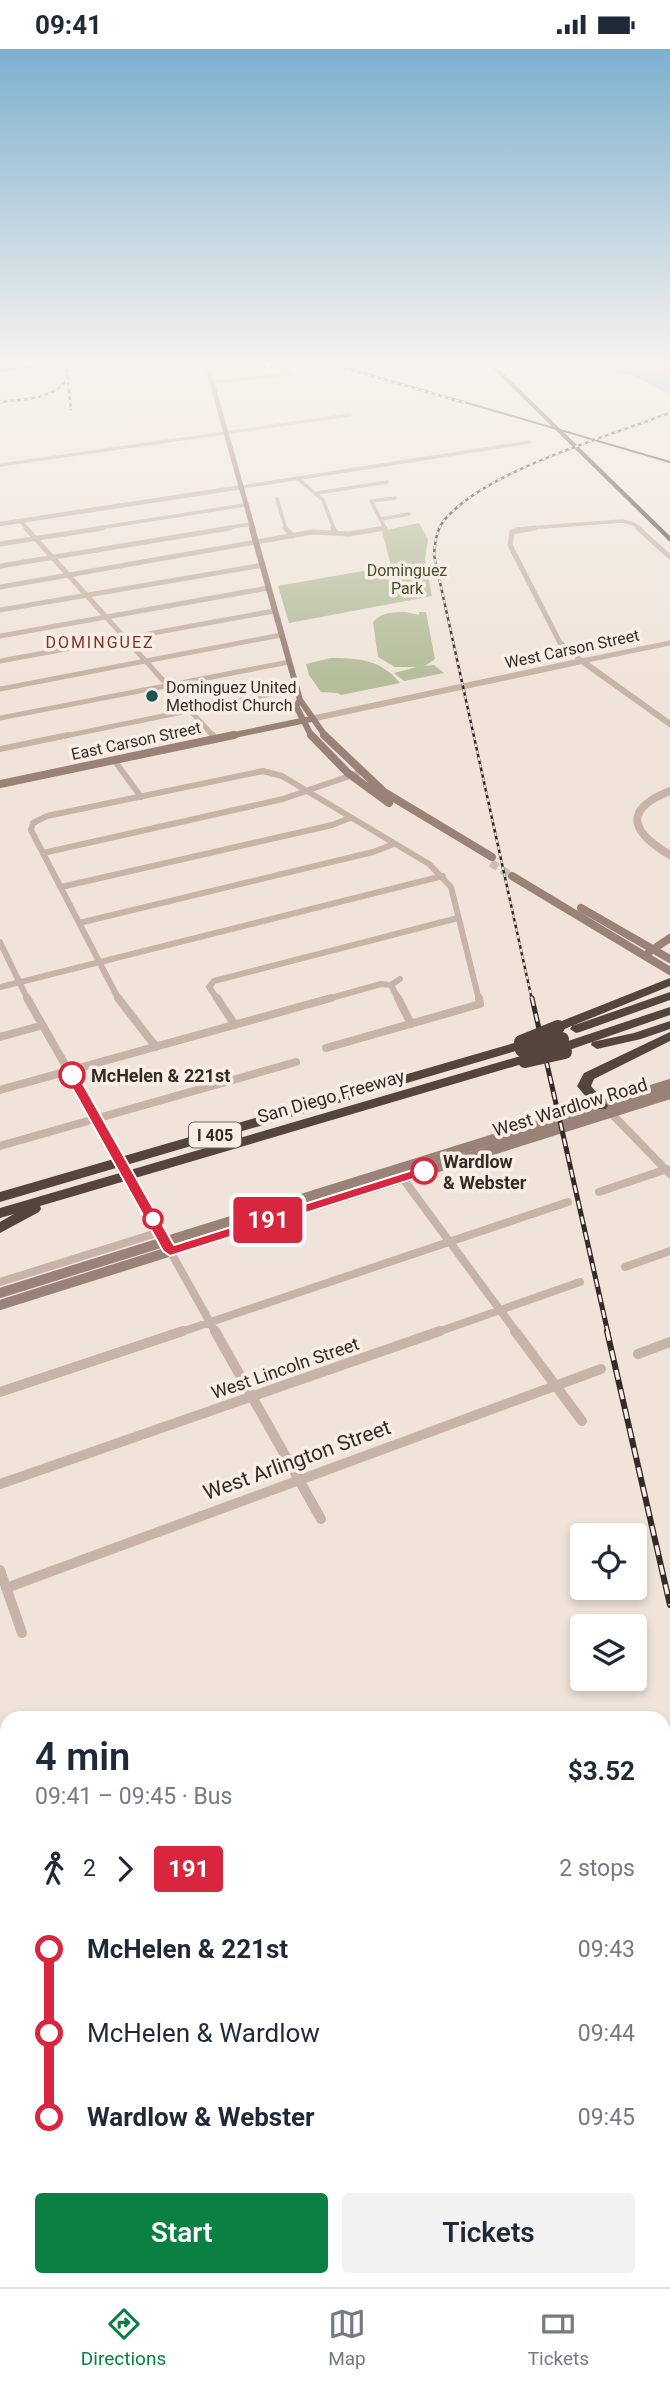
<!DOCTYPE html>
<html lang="en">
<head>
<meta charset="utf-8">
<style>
	:root { --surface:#fff; --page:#f2f2f3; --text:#1f2937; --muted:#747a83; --line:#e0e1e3; --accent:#0b8043 }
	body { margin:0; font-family:Roboto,sans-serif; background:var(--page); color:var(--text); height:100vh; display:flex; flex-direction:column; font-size:26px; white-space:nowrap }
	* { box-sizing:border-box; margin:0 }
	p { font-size:23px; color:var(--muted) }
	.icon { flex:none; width:38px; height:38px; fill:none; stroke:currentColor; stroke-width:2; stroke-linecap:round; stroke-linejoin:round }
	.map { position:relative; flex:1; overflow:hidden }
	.side { position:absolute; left:0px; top:1662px; width:670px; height:576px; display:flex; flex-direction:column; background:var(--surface); border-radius:21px 21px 0 0; box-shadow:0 4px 10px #0003 }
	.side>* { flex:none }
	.badge { padding:0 14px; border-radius:5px; font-size:24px; line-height:46px }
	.tools { position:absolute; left:570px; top:1474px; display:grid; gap:14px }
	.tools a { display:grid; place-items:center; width:77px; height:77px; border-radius:7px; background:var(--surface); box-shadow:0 4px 10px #0003; font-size:35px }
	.map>.badge { position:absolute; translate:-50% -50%; box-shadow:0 0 0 4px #fff }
	.legs { display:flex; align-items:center; gap:10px; height:77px; padding:0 35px; font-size:23px }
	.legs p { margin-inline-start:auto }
	.headline { display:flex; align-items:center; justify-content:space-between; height:119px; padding:0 35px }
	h1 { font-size:38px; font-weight:600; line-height:52px }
	.primary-button { display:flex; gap:14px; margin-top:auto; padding:14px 35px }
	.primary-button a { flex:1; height:80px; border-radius:7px; background:var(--accent); color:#fff; font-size:28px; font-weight:600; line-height:80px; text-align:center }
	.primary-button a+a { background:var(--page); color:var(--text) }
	ul { padding:0 35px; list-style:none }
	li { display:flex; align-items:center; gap:24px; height:84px; font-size:26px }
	li i { display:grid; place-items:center; width:10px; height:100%; margin:0 9px; background:currentColor }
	li i::after { content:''; width:18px; height:18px; margin:-9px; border:5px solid; border-radius:50%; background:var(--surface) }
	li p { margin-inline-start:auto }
	li:first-child i { background:linear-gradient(#0000 50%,currentColor 0) }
	li:last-child i { background:linear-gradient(currentColor 50%,#0000 0) }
	.status { display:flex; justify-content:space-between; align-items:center; height:49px; padding:0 35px; background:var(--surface); direction:ltr }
	.status svg { height:19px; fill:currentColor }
	.dock { display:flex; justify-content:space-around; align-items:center; height:98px; border-top:2px solid var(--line); background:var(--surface); font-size:19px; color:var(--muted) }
	.dock a { display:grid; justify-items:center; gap:4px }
	.dock .active { color:var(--accent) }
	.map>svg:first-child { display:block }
	.green { fill:#b5be9b }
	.water { fill:#7baba9 }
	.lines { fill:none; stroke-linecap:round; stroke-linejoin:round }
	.river { fill:#7baba9; fill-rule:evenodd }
	.minor-tunnel { stroke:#cabfb6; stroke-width:8; stroke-dasharray:8 3.5; stroke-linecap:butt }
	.secondary-tunnel { stroke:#cabfb6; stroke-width:8; stroke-dasharray:8 4.5; stroke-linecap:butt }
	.minor-far4 { stroke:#c7b3a7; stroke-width:3.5 }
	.minor-far3 { stroke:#c7b3a7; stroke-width:5 }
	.minor-far2 { stroke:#c7b3a7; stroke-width:6 }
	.minor-far1 { stroke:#c7b3a7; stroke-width:8 }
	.minor { stroke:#c7b3a7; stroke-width:10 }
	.tertiary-far2 { stroke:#c7b3a7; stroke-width:4.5 }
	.tertiary-far1 { stroke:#c7b3a7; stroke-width:6 }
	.tertiary { stroke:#c7b3a7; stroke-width:8 }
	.secondary-far3 { stroke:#9a8278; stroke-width:5 }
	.secondary-far2 { stroke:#9a8278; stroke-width:6 }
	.secondary-far1 { stroke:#9a8278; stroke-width:8 }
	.secondary { stroke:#9a8278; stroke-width:10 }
	.primary { fill:#756059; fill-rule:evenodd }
	.motorway { fill:#54443e; fill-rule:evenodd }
	.tram { stroke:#342a27; stroke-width:2 }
	.rail-far3-casing { stroke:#342a27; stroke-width:2.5 }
	.rail-far2-casing { stroke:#342a27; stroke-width:5 }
	.rail-far1-casing { stroke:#342a27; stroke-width:6 }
	.rail-casing { stroke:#342a27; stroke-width:7 }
	.rail-far3 { stroke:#f8eee6; stroke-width:2; stroke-dasharray:3.5; stroke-linecap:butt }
	.rail-far2 { stroke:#f8eee6; stroke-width:2.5; stroke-dasharray:8; stroke-linecap:butt }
	.rail-far1 { stroke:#f8eee6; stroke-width:3.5; stroke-dasharray:10; stroke-linecap:butt }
	.rail { stroke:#f8eee6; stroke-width:4.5; stroke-dasharray:12; stroke-linecap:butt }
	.motorway-bridge { stroke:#54443e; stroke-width:14 }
	.line-1 { fill:#d7263d; stroke:#fff; stroke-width:2 }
	.poi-dot { fill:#1f5252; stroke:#f8eee6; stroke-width:2.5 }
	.stop-1-dot { fill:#fff; stroke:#d7263d; stroke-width:3.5 }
	.labels { text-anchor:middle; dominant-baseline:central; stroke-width:7; stroke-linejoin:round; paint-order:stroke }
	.far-park-label { font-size:16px; fill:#46502c; stroke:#f8eee6 }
	.far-neighbourhood-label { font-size:16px; letter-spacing:2px; fill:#7e3325; stroke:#f8eee6 }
	.far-street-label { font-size:16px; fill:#342a27; stroke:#f8eee6 }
	.far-poi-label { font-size:16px; fill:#342a27; stroke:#f8eee6; text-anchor:start }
	.shield { fill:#f8eee6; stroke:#6f6560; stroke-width:2 }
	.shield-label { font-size:16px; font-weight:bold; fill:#342a27 }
	.stop-label { font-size:18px; font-weight:bold; fill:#342a27; stroke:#f8eee6; text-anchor:start }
	.street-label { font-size:18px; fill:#342a27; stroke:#f8eee6 }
	.near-street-label { font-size:21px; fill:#342a27; stroke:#f8eee6 }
</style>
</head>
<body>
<div class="status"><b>09:41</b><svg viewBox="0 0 49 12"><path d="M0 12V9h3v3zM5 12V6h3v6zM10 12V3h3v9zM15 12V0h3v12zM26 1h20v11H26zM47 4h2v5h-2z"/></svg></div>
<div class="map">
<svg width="670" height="2238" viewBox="0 0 670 2238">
	<rect width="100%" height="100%" fill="#f0e4da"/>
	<!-- green -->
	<path class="green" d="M419,474L428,490L425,511L432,547L289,574L278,537L391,517L382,482Z
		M406,563L419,566V563H426L435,610L425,617L434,616L444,624L404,632L394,624L417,618H395L378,608L373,573C381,563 394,563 406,563Z
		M331,609C359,609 382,611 400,634L341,646L338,644L321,643L309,626L306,615Z"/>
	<!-- water -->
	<path class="water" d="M615,316H664L670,319V346Z"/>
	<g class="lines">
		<!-- river -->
		<path class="river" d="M544,316H561L653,326L650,328Z"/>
		<!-- minor-tunnel -->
		<path class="minor-tunnel" d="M118,1108L136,1141"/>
		<!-- secondary-tunnel -->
		<path class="secondary-tunnel" d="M491,814L512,827"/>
		<!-- minor-far4 -->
		<path class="minor-far4" d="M213,333L289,325
			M0,416L350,366
			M297,429L323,451L334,480
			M242,438L530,393
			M317,444L387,433
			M277,450L286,480
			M381,470L409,465
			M20,472L28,480
			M92,480L245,456
			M219,480L251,475
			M377,480L385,479L371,452L395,449
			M516,480L622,472L634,475L640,480"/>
		<!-- minor-far3 -->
		<path class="minor-far3" d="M26,479L214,688
			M285,479L293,487
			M333,479L335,483
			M535,479L512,483L510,496L560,594L582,612L670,594
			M638,479L670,508
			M0,495L103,479
			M0,517L230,479
			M0,538L313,483L349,485L385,479
			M0,561L263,516
			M0,587L268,539
			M0,612L274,562
			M0,640L281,586
			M0,669L289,613
			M60,688L296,640"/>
		<!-- minor-far2 -->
		<path class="minor-far2" d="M213,686L216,690
			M0,700L68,686
			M114,711L141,748
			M43,804L283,750L361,723
			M61,838L332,776L350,769
			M79,874L373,803L394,795
			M0,893L28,951
			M391,936L399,951
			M391,936L400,930
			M0,938L443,827
			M119,951L31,781L33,774L47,767L263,722L282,727L429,815L451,838L479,951
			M218,951L209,938L214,932L458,869
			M324,951L381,935L391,936"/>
		<!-- minor-far1 -->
		<path class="minor-far1" d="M27,949L115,1103
			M118,949L156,998
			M217,949L235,976
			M398,949L411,975
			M0,988L40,977
			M326,999L480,955L479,949
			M0,1041L331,949
			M609,1062L670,1125
			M0,1097L296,1013
			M401,1127L517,1284
			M136,1141L216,1284
			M599,1143L667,1120
			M625,1218L670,1202
			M0,1233L160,1183
			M178,1284L568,1153
			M435,1284L580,1233"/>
		<!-- minor -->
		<path class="minor" d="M215,1282L321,1470
			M515,1282L582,1372
			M638,1305L670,1293
			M0,1343L183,1282
			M0,1435L440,1282
			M0,1521L22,1584
			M6,1539L601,1320"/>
		<!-- tertiary-far2 -->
		<path class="tertiary-far2" d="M0,475L242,438"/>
		<!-- tertiary-far1 -->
		<path class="tertiary-far1" d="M311,670L582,612L670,675"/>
		<!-- tertiary -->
		<path class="tertiary" d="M670,742C622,761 631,783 670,806"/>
		<!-- secondary-far3 -->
		<path class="secondary-far3" d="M207,316L253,480"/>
		<!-- secondary-far2 -->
		<path class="secondary-far2" d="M252,479L300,651L326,688
			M300,651L296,657L312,688
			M225,688L311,670"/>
		<!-- secondary-far1 -->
		<path class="secondary-far1" d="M311,686L348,724L389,754
			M324,686L384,743L492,808
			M0,735L234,686
			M512,827L670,922
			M581,859L670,910
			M649,903L670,889"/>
		<!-- secondary -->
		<path class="secondary" d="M0,1244L670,1035
			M0,1256L670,1045"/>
		<!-- primary -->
		<path class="primary" d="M36,316H50L0,323V319Z"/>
		<!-- motorway -->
		<path class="motorway" d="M489,316H495L670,487V493Z
			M670,929V937L562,981L558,982L552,978L554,975Z
			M670,943V951L580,983L576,984L570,980L572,977Z
			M670,958V966L569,1001H559L558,998L559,995Z
			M670,972V980L641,990L597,1000L591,996L592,993L634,984Z
			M670,983V992L594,1030L591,1037L608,1057L606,1060H596L577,1037L584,1024Z
			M521,992L526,993L527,996L526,999L0,1153V1143Z
			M524,1006L529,1007L530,1010L529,1013L40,1157L41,1160L39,1163L0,1184V1173L14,1165L0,1169V1159Z"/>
		<!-- tram -->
		<path class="tram" d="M337,316L670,413"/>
		<!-- rail-far3 casing -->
		<g class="rail-far3-casing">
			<path id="rail-far3" d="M66,316L71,360
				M334,316L465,354
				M259,319L287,316
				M0,353C25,350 55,351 69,328
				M532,951L434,506C435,492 437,477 448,467C492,420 608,387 670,364"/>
		</g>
		<!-- rail-far2 casing -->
		<g class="rail-far2-casing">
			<path id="rail-far2" d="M532,949L608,1284"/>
		</g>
		<!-- rail-far1 casing -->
		<g class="rail-far1-casing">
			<path id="rail-far1" d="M607,1282L670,1556"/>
		</g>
		<!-- rail casing -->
		<g class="rail-casing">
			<path id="rail" d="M0,1853L7,1866
				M203,2231L207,2238"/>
		</g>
		<!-- rail-far3 -->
		<use href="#rail-far3" class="rail-far3"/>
		<!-- rail-far2 -->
		<use href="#rail-far2" class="rail-far2"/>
		<!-- rail-far1 -->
		<use href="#rail-far1" class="rail-far1"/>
		<!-- rail -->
		<use href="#rail" class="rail"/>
		<!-- motorway-bridge -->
		<path class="motorway-bridge" d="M521,993L558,978
			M522,1001L562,990
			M525,1012L565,1003"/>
	</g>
	<!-- sky -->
	<linearGradient id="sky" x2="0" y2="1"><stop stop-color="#7cb0cf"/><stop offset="0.5" stop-color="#f8f3ee"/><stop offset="1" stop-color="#f8f3ee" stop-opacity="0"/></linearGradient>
	<rect width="670" height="629" fill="url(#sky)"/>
	<!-- line-1 -->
	<path class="line-1" d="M72,1022L78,1026L174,1196L419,1119L424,1118L431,1122L429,1125L170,1207L163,1202L65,1026Z"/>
	<!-- markers -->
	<circle class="poi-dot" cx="152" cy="647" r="7"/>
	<g class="stop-1-dot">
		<circle cx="72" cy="1026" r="12"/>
		<circle cx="424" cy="1122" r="12"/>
		<circle cx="153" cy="1170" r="9"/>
	</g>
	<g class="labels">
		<!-- far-park labels -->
		<g class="far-park-label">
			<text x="407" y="521">Dominguez<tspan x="407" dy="18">Park</tspan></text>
		</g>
		<!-- far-neighbourhood labels -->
		<g class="far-neighbourhood-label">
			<text x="100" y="593">DOMINGUEZ</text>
		</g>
		<!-- far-street labels -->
		<g class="far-street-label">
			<text transform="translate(572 600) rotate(-12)">West Carson Street</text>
			<text transform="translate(136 692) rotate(-12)">East Carson Street</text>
		</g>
		<!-- far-poi labels -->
		<g class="far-poi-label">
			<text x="166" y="638">Dominguez United<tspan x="166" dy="18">Methodist Church</tspan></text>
		</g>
		<!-- shield labels -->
		<rect class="shield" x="189" y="1073.5" width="52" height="25" rx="5"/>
		<g class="shield-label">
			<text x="215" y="1086">I 405</text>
		</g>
		<!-- stop labels -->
		<g class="stop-label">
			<text x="91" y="1026">McHelen &amp; 221st</text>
			<text x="443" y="1112">Wardlow<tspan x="443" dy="21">&amp; Webster</tspan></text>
		</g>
		<!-- street labels -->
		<g class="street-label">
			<text transform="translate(331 1047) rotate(-16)">San Diego Freeway</text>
			<text transform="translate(570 1058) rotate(-17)">West Wardlow Road</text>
			<text transform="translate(285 1319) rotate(-19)">West Lincoln Street</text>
		</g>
		<!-- near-street labels -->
		<g class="near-street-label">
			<text transform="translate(297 1411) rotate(-20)">West Arlington Street</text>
		</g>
	</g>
</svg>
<div class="tools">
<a><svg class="icon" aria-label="locate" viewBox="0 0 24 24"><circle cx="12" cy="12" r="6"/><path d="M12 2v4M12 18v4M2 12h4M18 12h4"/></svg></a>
<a><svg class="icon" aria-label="layers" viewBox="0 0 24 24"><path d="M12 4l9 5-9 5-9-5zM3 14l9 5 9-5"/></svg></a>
</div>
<b class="badge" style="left:268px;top:1171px;background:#d7263d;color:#fff">191</b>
<section class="side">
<div class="headline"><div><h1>4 min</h1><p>09:41 – 09:45 · Bus</p></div><b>$3.52</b></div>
<div class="legs"><svg class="icon" aria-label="walk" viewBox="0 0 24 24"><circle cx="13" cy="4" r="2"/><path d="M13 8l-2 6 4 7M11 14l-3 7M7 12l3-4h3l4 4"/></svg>2<svg class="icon" aria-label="forward" viewBox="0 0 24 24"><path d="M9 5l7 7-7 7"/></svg><b class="badge" style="background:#d7263d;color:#fff">191</b><p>2 stops</p></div>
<ul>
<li><i style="color:#d7263d"></i><b>McHelen &amp; 221st</b><p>09:43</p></li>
<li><i style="color:#d7263d"></i><span>McHelen &amp; Wardlow</span><p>09:44</p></li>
<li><i style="color:#d7263d"></i><b>Wardlow &amp; Webster</b><p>09:45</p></li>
</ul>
<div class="primary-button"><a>Start</a><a>Tickets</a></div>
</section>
</div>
<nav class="dock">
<a class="active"><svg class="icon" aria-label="directions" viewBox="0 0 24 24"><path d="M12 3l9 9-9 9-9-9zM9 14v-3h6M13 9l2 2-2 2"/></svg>Directions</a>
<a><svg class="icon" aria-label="map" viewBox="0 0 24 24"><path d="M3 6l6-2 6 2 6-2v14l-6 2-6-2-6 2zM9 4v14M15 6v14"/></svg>Map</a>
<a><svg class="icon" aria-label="tickets" viewBox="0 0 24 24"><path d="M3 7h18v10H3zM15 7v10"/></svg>Tickets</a>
</nav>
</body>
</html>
